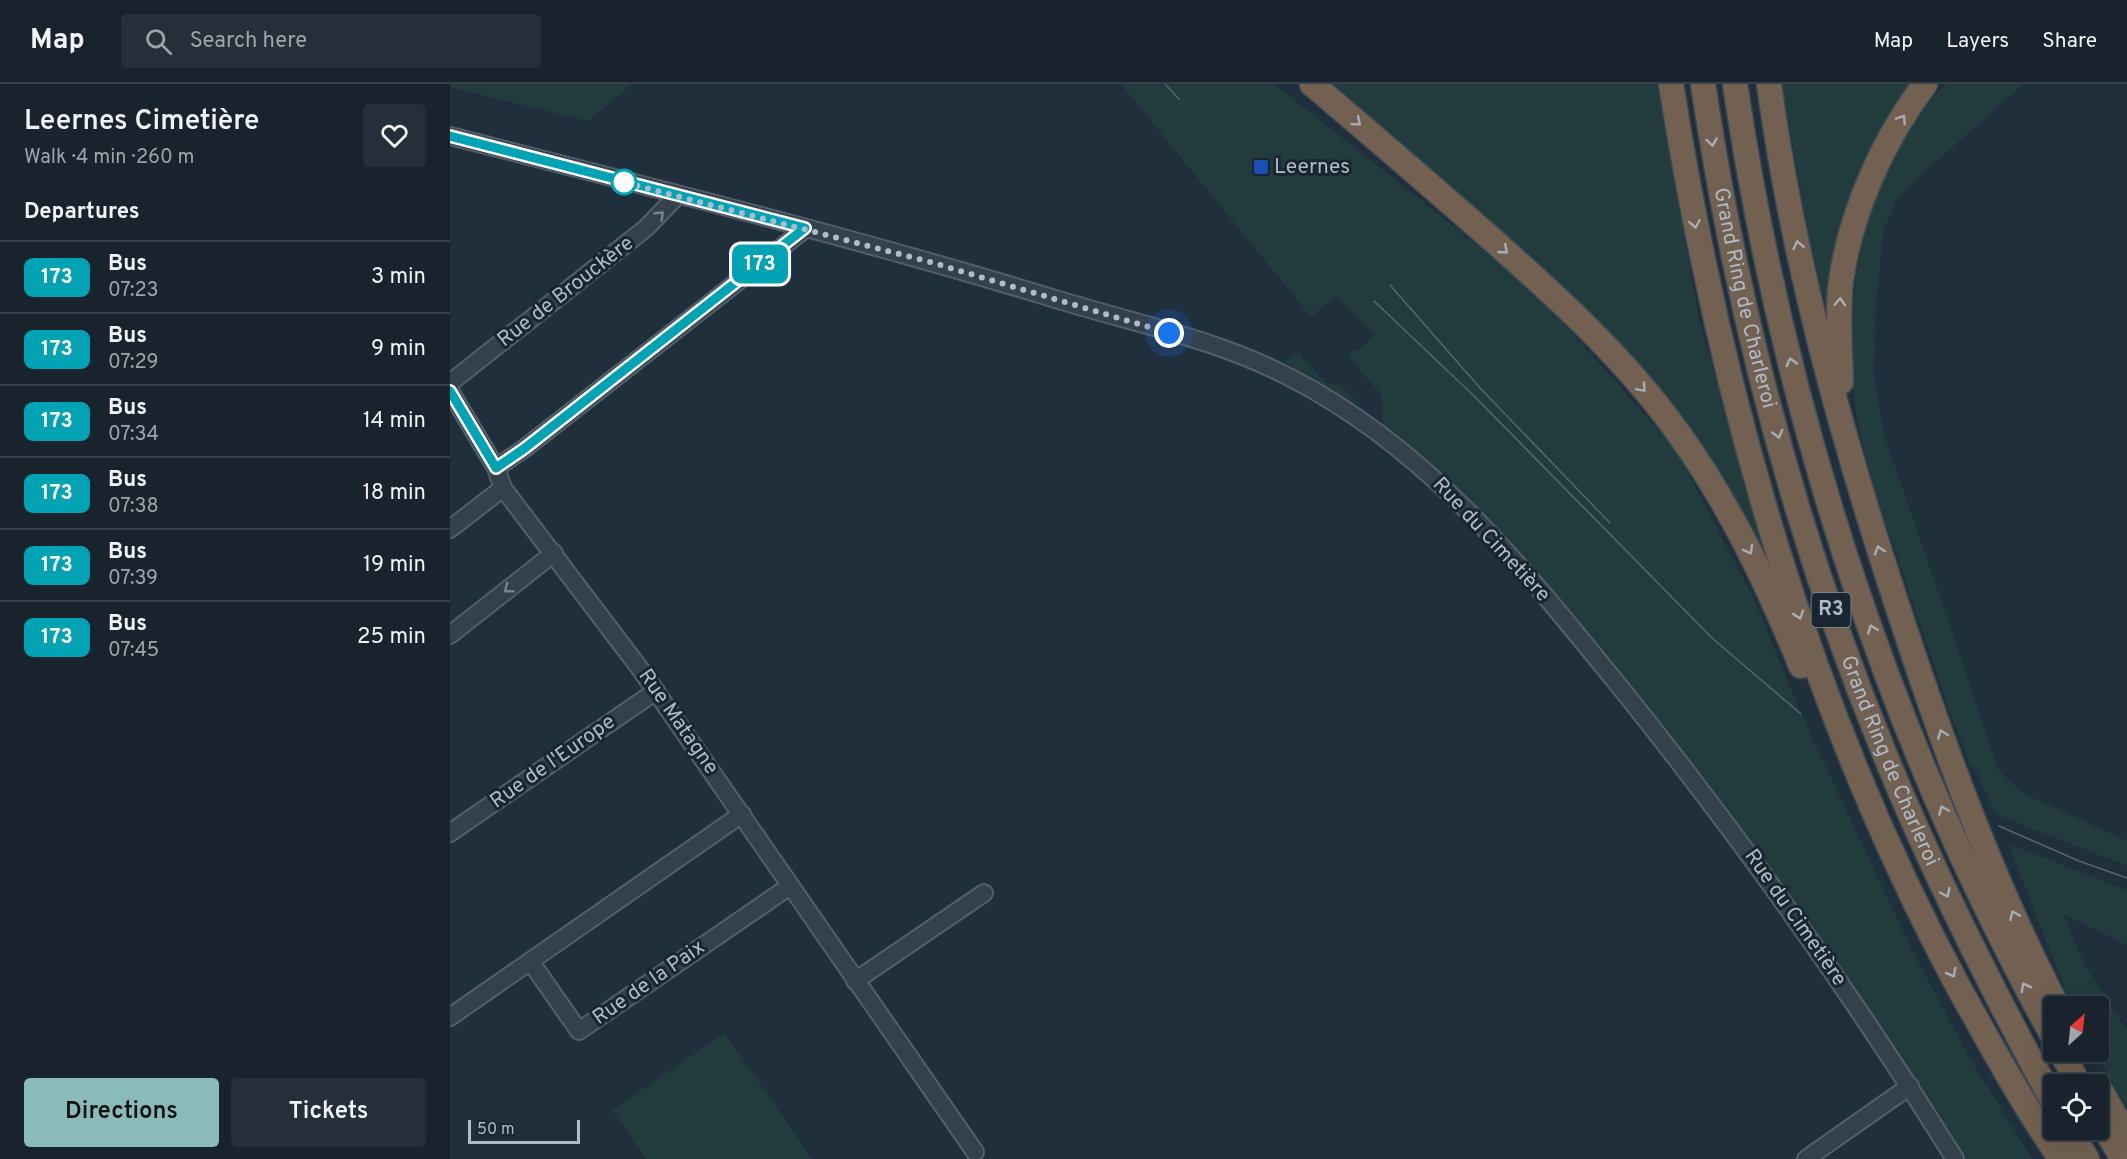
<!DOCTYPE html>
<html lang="en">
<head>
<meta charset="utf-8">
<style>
	:root { --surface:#18232d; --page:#252f39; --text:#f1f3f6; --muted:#9fa4aa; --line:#364049; --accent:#8bbbb9 }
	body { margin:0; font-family:Overpass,sans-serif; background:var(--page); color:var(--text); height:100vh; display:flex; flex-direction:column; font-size:22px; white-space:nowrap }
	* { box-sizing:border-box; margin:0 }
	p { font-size:20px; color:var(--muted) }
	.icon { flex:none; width:33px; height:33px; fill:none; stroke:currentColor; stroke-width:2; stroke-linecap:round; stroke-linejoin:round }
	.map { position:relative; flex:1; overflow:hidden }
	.panel { display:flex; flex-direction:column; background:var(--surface); width:450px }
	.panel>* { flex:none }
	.badge { padding:0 12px; border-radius:9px; font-size:21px; line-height:39px }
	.needle { width:39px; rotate:27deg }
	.fabs { position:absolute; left:1593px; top:912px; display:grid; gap:12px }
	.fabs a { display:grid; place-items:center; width:66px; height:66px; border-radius:6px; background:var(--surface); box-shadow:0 6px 24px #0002,0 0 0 2px var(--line); font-size:30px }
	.scale { position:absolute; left:18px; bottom:15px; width:112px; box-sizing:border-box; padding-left:6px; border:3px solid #afbbc8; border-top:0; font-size:16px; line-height:21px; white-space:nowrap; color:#afbbc8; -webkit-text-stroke:4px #192530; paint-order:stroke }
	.you { position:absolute; width:30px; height:30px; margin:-15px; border:4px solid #fff; border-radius:50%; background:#1a73e8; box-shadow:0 0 0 9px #1a73e833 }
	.map>.badge { position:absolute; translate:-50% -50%; box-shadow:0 0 0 3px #fff }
	h2 { padding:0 24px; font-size:22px; line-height:54px }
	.round { display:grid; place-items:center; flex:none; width:63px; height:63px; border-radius:6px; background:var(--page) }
	.headline { display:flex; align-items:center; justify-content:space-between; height:102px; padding:0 24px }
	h1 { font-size:28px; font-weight:600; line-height:45px }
	.cta { display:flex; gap:12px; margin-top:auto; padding:12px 24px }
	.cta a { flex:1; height:69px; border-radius:6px; background:var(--accent); color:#111; font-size:24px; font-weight:600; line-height:69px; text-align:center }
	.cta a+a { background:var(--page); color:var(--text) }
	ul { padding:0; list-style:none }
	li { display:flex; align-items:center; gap:18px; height:72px; padding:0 24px; border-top:2px solid var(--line) }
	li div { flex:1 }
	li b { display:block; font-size:22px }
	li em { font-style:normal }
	li .badge { min-width:66px; font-weight:700; text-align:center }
	header { display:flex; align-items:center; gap:36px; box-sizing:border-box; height:84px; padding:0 30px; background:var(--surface); border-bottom:2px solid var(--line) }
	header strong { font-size:28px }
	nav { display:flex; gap:33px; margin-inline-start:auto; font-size:21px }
	.search { width:420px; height:54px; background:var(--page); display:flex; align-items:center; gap:15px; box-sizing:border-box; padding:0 21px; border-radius:6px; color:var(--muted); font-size:22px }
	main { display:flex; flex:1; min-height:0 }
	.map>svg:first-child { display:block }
	.green { fill:#223c3d }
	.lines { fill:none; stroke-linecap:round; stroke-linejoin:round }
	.minor-casing { stroke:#525e69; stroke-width:20 }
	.highway-casing { stroke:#3f4b56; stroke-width:27 }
	.minor { stroke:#34404c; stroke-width:16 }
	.highway { stroke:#726150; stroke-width:24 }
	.tram { stroke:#556573; stroke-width:1.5 }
	.oneway { stroke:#a6aeb6 }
	.oneway2 { stroke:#788490 }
	.line-casing { stroke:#fff; stroke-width:14 }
	.line { stroke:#00a3b4; stroke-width:9 }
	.walk { stroke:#afbbc8; stroke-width:6; stroke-dasharray:0 10.8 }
	.transit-dot { fill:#1a4fb4; stroke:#192530; stroke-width:2 }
	.stop-dot { fill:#fff; stroke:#00a3b4; stroke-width:3 }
	.labels { text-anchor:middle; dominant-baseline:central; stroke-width:6; stroke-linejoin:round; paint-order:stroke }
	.shield { fill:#192530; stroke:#828e9a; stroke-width:1.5 }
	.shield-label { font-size:20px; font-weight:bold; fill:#afbbc8 }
	.poi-label { font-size:21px; fill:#afbbc8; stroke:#192530; text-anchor:start }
	.street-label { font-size:21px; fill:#afbbc8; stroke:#192530 }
</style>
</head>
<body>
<header>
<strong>Map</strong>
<div class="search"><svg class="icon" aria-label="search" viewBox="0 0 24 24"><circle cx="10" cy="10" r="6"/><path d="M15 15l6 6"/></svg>Search here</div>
<nav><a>Map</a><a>Layers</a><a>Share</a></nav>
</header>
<main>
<section class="panel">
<div class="headline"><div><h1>Leernes Cimetière</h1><p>Walk · 4 min · 260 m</p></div><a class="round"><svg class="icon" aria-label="heart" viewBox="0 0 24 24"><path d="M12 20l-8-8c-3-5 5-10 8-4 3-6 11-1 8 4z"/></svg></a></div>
<h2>Departures</h2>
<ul>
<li><span class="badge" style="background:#00a3b4;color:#fff">173</span><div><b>Bus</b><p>07:23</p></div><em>3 min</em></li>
<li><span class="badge" style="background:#00a3b4;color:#fff">173</span><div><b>Bus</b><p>07:29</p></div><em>9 min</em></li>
<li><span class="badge" style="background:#00a3b4;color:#fff">173</span><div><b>Bus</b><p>07:34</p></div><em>14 min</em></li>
<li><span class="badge" style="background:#00a3b4;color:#fff">173</span><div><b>Bus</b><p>07:38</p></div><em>18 min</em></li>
<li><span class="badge" style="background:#00a3b4;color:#fff">173</span><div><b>Bus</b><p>07:39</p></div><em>19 min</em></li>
<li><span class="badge" style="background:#00a3b4;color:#fff">173</span><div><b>Bus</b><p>07:45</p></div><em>25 min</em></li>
</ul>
<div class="cta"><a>Directions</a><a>Tickets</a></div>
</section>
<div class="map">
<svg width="1677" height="1075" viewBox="0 0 1677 1075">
	<rect width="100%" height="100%" fill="#202f3c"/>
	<!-- green -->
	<path class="green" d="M0,0H183L138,37L0,3Z
		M671,0H824L981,124L1093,216L1227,367L1304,515L1351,630L1463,868L1518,971L1582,1075H1512L1411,914L1287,739L1065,464L1025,422L973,375L936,347L932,340V311L906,282L899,270L905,264L909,267L924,251L886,211L861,233Z
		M877,0H1207L1249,234L1315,472L1280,409L1239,347Z
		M1332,0H1466L1438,42L1380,243L1357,142Z
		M1495,0H1573L1449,111L1434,144L1426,216L1424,289L1434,350L1549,687L1572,709L1677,757V782L1546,730L1526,687L1519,679C1496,616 1473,552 1452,487C1437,443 1421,398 1411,353C1387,250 1406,128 1463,39C1472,25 1484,13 1495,0Z
		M846,266V271H852V277H857V282L863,283V288H868L869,294H874L875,299L890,301L913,324L835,279Z
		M1558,760L1677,806V861L1613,830L1635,882L1677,947V1025L1646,968H1648V922H1622Z
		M275,949L362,1075H196L162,1026Z"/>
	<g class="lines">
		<!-- minor casing -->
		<g class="minor-casing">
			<path id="minor" d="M0,52C204,104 410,155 612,217C688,240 768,256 839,293C982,366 1079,491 1178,613C1296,761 1405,914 1505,1075
				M0,299L196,144L227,112
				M0,307L46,384L53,404L191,586L525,1068
				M46,384L75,364L355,145
				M0,445L53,404
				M0,551L104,469
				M0,749L206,607
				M80,877L129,947L340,802
				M405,897L534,809
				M0,933L292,730
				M1356,1075L1460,1002"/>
		</g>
		<!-- highway casing -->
		<g class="highway-casing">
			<g id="highway">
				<path d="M862,0C921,50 979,100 1037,151C1106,212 1176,275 1229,350C1280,421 1318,501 1351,582"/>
				<path d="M1221,0C1271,315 1358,624 1510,906C1542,963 1573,1021 1611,1075"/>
				<path id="s1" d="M1253,0C1287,227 1346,453 1433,666C1482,787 1541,904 1604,1019"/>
				<path d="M1285,0C1334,331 1441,661 1604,954"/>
				<path d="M1319,0C1343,178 1392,354 1448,524C1492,659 1542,796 1607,922"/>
				<path d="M1391,298C1390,265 1387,230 1391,197C1401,127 1433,56 1475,0"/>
				<path d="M1611,968L1629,1000"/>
				<path d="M1648,1002L1677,1053"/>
				<path d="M1651,1038L1673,1075"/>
				<path d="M1619,1046L1637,1075"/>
			</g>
		</g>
		<!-- minor -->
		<use href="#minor" class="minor"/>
		<!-- highway -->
		<use href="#highway" class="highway"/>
		<!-- tram -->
		<path class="tram" d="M715,0L729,15
			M940,201L1030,304L1160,439
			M924,217L1024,312L1263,555L1351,630
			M1549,742L1629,777L1677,794"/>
	</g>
	<!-- one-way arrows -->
	<defs><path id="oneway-chevron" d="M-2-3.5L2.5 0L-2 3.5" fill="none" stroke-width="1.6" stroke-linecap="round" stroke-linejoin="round" transform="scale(1.5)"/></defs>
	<g class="oneway">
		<use href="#oneway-chevron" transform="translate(1452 35) rotate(-57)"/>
		<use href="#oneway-chevron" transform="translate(907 38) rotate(40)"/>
		<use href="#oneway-chevron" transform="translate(1262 58) rotate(82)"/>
		<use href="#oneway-chevron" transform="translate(1245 140) rotate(79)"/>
		<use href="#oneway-chevron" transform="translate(1348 161) rotate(-102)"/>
		<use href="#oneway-chevron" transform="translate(1054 166) rotate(41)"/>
		<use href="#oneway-chevron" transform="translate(1390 218) rotate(-87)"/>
		<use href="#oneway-chevron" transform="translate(1341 278) rotate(-105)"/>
		<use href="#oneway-chevron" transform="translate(1192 304) rotate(49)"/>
		<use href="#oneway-chevron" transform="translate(1328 350) rotate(75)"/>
		<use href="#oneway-chevron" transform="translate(1299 466) rotate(61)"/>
		<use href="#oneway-chevron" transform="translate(1429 466) rotate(-108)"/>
		<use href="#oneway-chevron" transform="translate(1349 531) rotate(71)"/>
		<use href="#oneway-chevron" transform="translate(1422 545) rotate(-110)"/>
		<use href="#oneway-chevron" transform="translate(1492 650) rotate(-111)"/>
		<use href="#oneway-chevron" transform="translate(1493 726) rotate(-113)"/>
		<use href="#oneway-chevron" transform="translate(1496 809) rotate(65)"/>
		<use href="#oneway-chevron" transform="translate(1564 831) rotate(-114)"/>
		<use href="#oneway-chevron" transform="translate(1502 889) rotate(62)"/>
		<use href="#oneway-chevron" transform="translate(1575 903) rotate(-118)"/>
	</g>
	<g class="oneway2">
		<use href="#oneway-chevron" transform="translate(210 131) rotate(-45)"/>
		<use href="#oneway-chevron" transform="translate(58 505) rotate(142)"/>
	</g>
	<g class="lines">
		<!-- line casing -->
		<g class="line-casing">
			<path id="line" d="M0,52L355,144L75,364L46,384L0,307"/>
		</g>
		<!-- line -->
		<use href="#line" class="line"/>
		<!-- walk -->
		<path class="walk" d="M174,98L165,96L480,178L719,249"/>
	</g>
	<!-- markers -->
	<rect class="transit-dot" x="803" y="75" width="16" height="16" rx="3"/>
	<circle class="stop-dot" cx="174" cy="98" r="12"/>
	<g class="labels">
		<!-- shield labels -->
		<rect class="shield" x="1361.5" y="509" width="39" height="34" rx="4.5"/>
		<g class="shield-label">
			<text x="1381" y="526">R3</text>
		</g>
		<!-- poi labels -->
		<g class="poi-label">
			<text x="824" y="83">Leernes</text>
		</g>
		<!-- street labels -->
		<g class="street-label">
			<text transform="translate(116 208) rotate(-38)">Rue de Brouckère</text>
			<text stroke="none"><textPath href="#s1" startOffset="218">Grand Ring de Charleroi</textPath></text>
			<text transform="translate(1041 456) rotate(47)">Rue du Cimetière</text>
			<text transform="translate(228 638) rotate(55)">Rue Matagne</text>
			<text stroke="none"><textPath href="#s1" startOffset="704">Grand Ring de Charleroi</textPath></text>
			<text transform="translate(103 678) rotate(-35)">Rue de l'Europe</text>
			<text transform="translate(1345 834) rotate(55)">Rue du Cimetière</text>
			<text transform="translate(199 899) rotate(-35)">Rue de la Paix</text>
		</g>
	</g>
</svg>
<div class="fabs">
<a><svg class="needle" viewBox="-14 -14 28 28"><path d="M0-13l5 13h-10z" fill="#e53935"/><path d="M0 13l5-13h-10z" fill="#9fa4aa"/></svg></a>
<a><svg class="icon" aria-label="locate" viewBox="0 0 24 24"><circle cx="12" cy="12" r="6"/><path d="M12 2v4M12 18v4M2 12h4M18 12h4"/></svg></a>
</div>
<div class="scale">50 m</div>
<div class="you" style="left:719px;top:249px"></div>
<b class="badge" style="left:310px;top:180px;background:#00a3b4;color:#fff">173</b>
</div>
</main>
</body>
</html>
